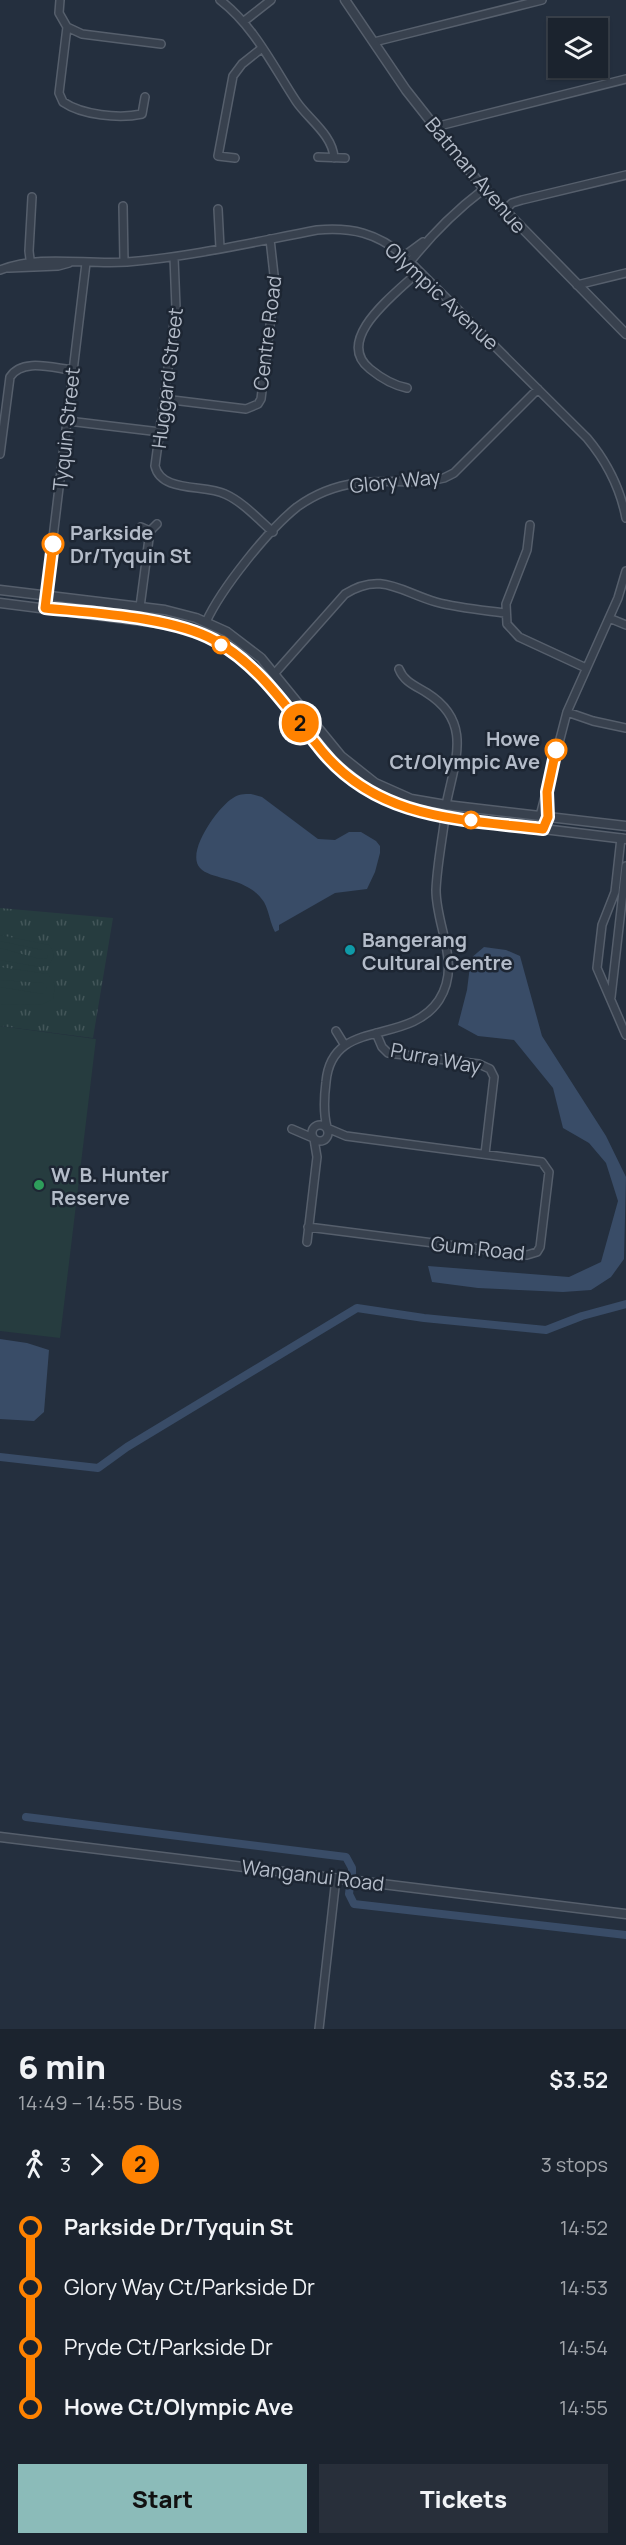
<!DOCTYPE html>
<html lang="en">
<head>
<meta charset="utf-8">
<style>
	:root { --surface:#1b232e; --page:#282f3a; --text:#f1f3f6; --muted:#a0a4aa; --line:#39404a; --accent:#8bbbb9 }
	body { margin:0; font-family:Manrope,sans-serif; background:var(--page); color:var(--text); height:100vh; display:flex; flex-direction:column; font-size:22px; white-space:nowrap }
	* { box-sizing:border-box; margin:0 }
	p { font-size:20px; color:var(--muted) }
	.icon { flex:none; width:33px; height:33px; fill:none; stroke:currentColor; stroke-width:2; stroke-linecap:round; stroke-linejoin:round }
	.map { position:relative; height:2029px; overflow:hidden }
	.sheet { display:flex; flex-direction:column; background:var(--surface); flex:1 }
	.sheet>* { flex:none }
	.badge { padding:0 12px; border-radius:20px; font-size:21px; line-height:39px }
	.fabs { position:absolute; left:548px; top:18px; display:grid; gap:12px }
	.fabs a { display:grid; place-items:center; width:60px; height:60px; border-radius:0px; background:var(--surface); box-shadow:0 2px 4px #0004,0 0 0 2px var(--line); font-size:30px }
	.map>.badge { position:absolute; translate:-50% -50%; box-shadow:0 0 0 3px #fff }
	.legs { display:flex; align-items:center; gap:9px; height:66px; padding:0 18px; font-size:20px }
	.legs p { margin-inline-start:auto }
	.summary { display:flex; align-items:center; justify-content:space-between; height:102px; padding:0 18px }
	h1 { font-size:33px; font-weight:800; line-height:45px }
	.cta { display:flex; gap:12px; margin-top:auto; padding:12px 18px }
	.cta a { flex:1; height:69px; border-radius:0px; background:var(--accent); color:#111; font-size:24px; font-weight:800; line-height:69px; text-align:center }
	.cta a+a { background:var(--page); color:var(--text) }
	ul { padding:0 18px; list-style:none }
	li { display:flex; align-items:center; gap:21px; height:60px; font-size:22px }
	li i { display:grid; place-items:center; width:9px; height:100%; margin:0 8px; background:currentColor }
	li i::after { content:''; width:15px; height:15px; margin:-8px; border:4px solid; border-radius:50%; background:var(--surface) }
	li p { margin-inline-start:auto }
	li:first-child i { background:linear-gradient(#0000 50%,currentColor 0) }
	li:last-child i { background:linear-gradient(currentColor 50%,#0000 0) }
	.map>svg:first-child { display:block }
	.park { fill:url(#park-tufts) }
	.pitch { fill:#263c3f }
	.water { fill:#394c67 }
	.lines { fill:none; stroke-linecap:round; stroke-linejoin:round }
	.canal { stroke:#394c67; stroke-width:8 }
	.minor-casing { stroke:#565f6c; stroke-width:10 }
	.tertiary-casing { stroke:#565f6c; stroke-width:11 }
	.minor { stroke:#38414e; stroke-width:7 }
	.tertiary { stroke:#38414e; stroke-width:8 }
	.line-1-casing { stroke:#fff; stroke-width:14 }
	.line-1 { stroke:#ff8200; stroke-width:9 }
	.stop-1-dot { fill:#fff; stroke:#ff8200; stroke-width:3 }
	.culture-dot { fill:#0f9aa8; stroke:#1d2633; stroke-width:2 }
	.leisure-dot { fill:#2e9e5b; stroke:#1d2633; stroke-width:2 }
	.labels { text-anchor:middle; dominant-baseline:central; stroke-width:5; stroke-linejoin:round; paint-order:stroke }
	.street-label { font-size:20px; fill:#b4bcc9; stroke:#1d2633 }
	.stop-label { font-size:20px; font-weight:bold; fill:#b4bcc9; stroke:#1d2633; text-anchor:start }
	.poi-label { font-size:20px; font-weight:bold; fill:#b4bcc9; stroke:#1d2633; text-anchor:start }
</style>
</head>
<body>
<div class="map">
<svg width="626" height="2029" viewBox="0 0 626 2029">
	<defs>
		<pattern id="park-tufts" width="24" height="20" patternUnits="userSpaceOnUse" patternTransform="scale(1.5)"><rect width="24" height="20" fill="#263c3f"/><path d="M3 7l-1-3M5 7V3M7 7l1-3M15 17l-1-3M17 17v-4M19 17l1-3" fill="none" stroke="#435659"/></pattern>
	</defs>
	<rect width="100%" height="100%" fill="#242f3e"/>
	<!-- park -->
	<path class="park" d="M0,908L113,918L93,1038L0,1026Z"/>
	<!-- pitch -->
	<path class="pitch" d="M0,935L49,945C55,953 55,959 48,965L40,967L0,960V948L40,959L47,958L48,956L42,950L0,941Z
		M0,967L48,974L55,985L53,999L41,1005L0,1004V987L43,994L47,988L43,983L0,980Z
		M0,1026L96,1039L60,1338L0,1331Z"/>
	<!-- water -->
	<path class="water" d="M251,794L262,797L318,839L335,840L349,832H361L376,841L380,846V853L375,872L367,889L335,893L279,925V930L275,932C270,923 269,911 264,902C247,876 212,881 200,868C185,852 219,806 233,798C238,794 244,794 251,794Z
		M484,947L506,950L520,956L542,1036L606,1136L626,1177L624,1259L611,1277L591,1290L563,1292L478,1288L432,1282L428,1266L569,1277L601,1262L618,1201L606,1163L589,1143L563,1128L553,1088L514,1040L478,1036L458,1025L467,990L471,958Z
		M0,1339L27,1343L49,1350L44,1412L34,1421L0,1419Z"/>
	<g class="lines">
		<!-- canal -->
		<path class="canal" d="M0,1457L98,1468L127,1447L357,1308L424,1318L546,1330L582,1316L626,1304
			M26,1817L346,1857L352,1868V1874
			M350,1885L349,1894L354,1904L626,1935"/>
		<!-- minor casing -->
		<g class="minor-casing">
			<path id="minor" d="M60,0L59,13L67,27L59,93L63,102C82,115 119,119 142,114L145,97
				M220,0C254,26 273,66 296,101C307,118 333,135 334,158
				M243,22L271,0
				M67,27L82,34L161,44
				M374,42L542,0
				M435,127L626,79
				M318,157L345,158
				M235,158L218,156L233,76L242,64L262,48
				M123,206L124,262
				M218,209L220,248
				M504,211L512,203L522,200L626,175
				M404,256L423,242
				M174,257L176,308L155,466C161,493 205,484 225,494C243,502 258,519 273,532
				M410,262C432,234 455,211 484,189
				M31,267L29,251L32,197
				M9,268L58,266L69,263
				M0,270C42,254 83,265 127,262C190,257 254,242 317,230C352,227 377,233 404,256L587,438C607,462 620,487 626,518
				M577,285L626,273
				M407,388C392,385 381,378 370,369C332,339 398,292 419,271
				M164,399L246,409L258,404L261,399L275,284L270,239
				M68,421L160,432
				M0,454L10,377C22,358 53,368 72,370
				M530,525L527,550L506,604L507,624L519,637L586,668
				M141,527L150,531L157,524
				M46,596L86,263
				M140,607L150,531
				M609,618L626,625
				M206,622C221,589 268,530 297,507C315,494 335,486 357,483C386,479 416,485 444,478L454,473L538,389
				M399,669C404,682 416,686 427,693C473,722 455,760 446,805
				M275,673L345,594C381,571 401,592 436,602C458,608 482,610 505,613
				M567,712L593,721L626,728
				M547,794L548,817
				M540,816L567,712L618,598L626,571
				M621,838L615,892L602,925L597,968L626,1035
				M611,997L626,866
				M336,1031L344,1044
				M376,1033L382,1047L388,1053L479,1064L490,1069L494,1077L485,1154
				M312 1133a8 8 0 1 1 16 0a8 8 0 1 1-16 0Z
				M327,1127C323,1112 324,1098 326,1082C332,1016 408,1047 439,1000C462,964 436,928 436,890C437,866 442,841 445,817
				M292,1129L313,1138
				M308,1227L527,1255L537,1252L540,1247L549,1172L542,1162L346,1136L327,1128
				M307,1242L317,1157L314,1139
				M319,2029L336,1878"/>
		</g>
		<!-- tertiary casing -->
		<g class="tertiary-casing">
			<path id="tertiary" d="M345,0L406,90L484,189L626,334
				M0,590L165,610L196,618L227,632L261,658L341,756L375,783L411,799L446,805L626,826
				M0,603L166,624L202,634L214,641L252,667L321,750L344,774L369,792L404,808L445,817L626,839
				M0,1837L626,1914"/>
		</g>
		<!-- minor -->
		<use href="#minor" class="minor"/>
		<!-- tertiary -->
		<use href="#tertiary" class="tertiary"/>
	</g>
	<g class="lines">
		<!-- line-1 casing -->
		<g class="line-1-casing">
			<path id="line-1" d="M53,544L45,608C94,613 172,617 214,640C261,666 289,711 322,751C379,820 461,819 543,829L548,817L547,792L556,750"/>
		</g>
		<!-- line-1 -->
		<use href="#line-1" class="line-1"/>
	</g>
	<!-- markers -->
	<g class="stop-1-dot">
		<circle cx="53" cy="544" r="10"/>
		<circle cx="221" cy="645" r="8"/>
		<circle cx="556" cy="750" r="10"/>
		<circle cx="471" cy="820" r="8"/>
	</g>
	<circle class="culture-dot" cx="350" cy="950" r="6"/>
	<circle class="leisure-dot" cx="39" cy="1185" r="6"/>
	<g class="labels">
		<!-- street labels -->
		<g class="street-label">
			<text transform="translate(476 175) rotate(50)">Batman Avenue</text>
			<text transform="translate(442 296) rotate(43)">Olympic Avenue</text>
			<text transform="translate(267 333) rotate(-83)">Centre Road</text>
			<text transform="translate(167 378) rotate(-83)">Huggard Street</text>
			<text transform="translate(66 429) rotate(-84)">Tyquin Street</text>
			<text transform="translate(395 481) rotate(-6)">Glory Way</text>
			<text transform="translate(436 1058) rotate(11)">Purra Way</text>
			<text transform="translate(478 1248) rotate(6)">Gum Road</text>
			<text transform="translate(313 1875) rotate(7)">Wanganui Road</text>
		</g>
		<!-- stop labels -->
		<g class="stop-label">
			<text x="70" y="532">Parkside<tspan x="70" dy="23">Dr/Tyquin St</tspan></text>
			<text x="540" y="738" text-anchor="end">Howe<tspan x="540" dy="23">Ct/Olympic Ave</tspan></text>
		</g>
		<!-- poi labels -->
		<g class="poi-label">
			<text x="362" y="939">Bangerang<tspan x="362" dy="23">Cultural Centre</tspan></text>
			<text x="51" y="1174">W. B. Hunter<tspan x="51" dy="23">Reserve</tspan></text>
		</g>
	</g>
</svg>
<div class="fabs">
<a><svg class="icon" aria-label="layers" viewBox="0 0 24 24"><path d="M12 4l9 5-9 5-9-5zM3 14l9 5 9-5"/></svg></a>
</div>
<b class="badge" style="left:300px;top:723px;background:#ff8200;color:#111">2</b>
</div>
<section class="sheet">
<div class="summary"><div><h1>6 min</h1><p>14:49 – 14:55 · Bus</p></div><b>$3.52</b></div>
<div class="legs"><svg class="icon" aria-label="walk" viewBox="0 0 24 24"><circle cx="13" cy="4" r="2"/><path d="M13 8l-2 6 4 7M11 14l-3 7M7 12l3-4h3l4 4"/></svg>3<svg class="icon" aria-label="forward" viewBox="0 0 24 24"><path d="M9 5l7 7-7 7"/></svg><b class="badge" style="background:#ff8200;color:#111">2</b><p>3 stops</p></div>
<ul>
<li><i style="color:#ff8200"></i><b>Parkside Dr/Tyquin St</b><p>14:52</p></li>
<li><i style="color:#ff8200"></i><span>Glory Way Ct/Parkside Dr</span><p>14:53</p></li>
<li><i style="color:#ff8200"></i><span>Pryde Ct/Parkside Dr</span><p>14:54</p></li>
<li><i style="color:#ff8200"></i><b>Howe Ct/Olympic Ave</b><p>14:55</p></li>
</ul>
<div class="cta"><a>Start</a><a>Tickets</a></div>
</section>
</body>
</html>
